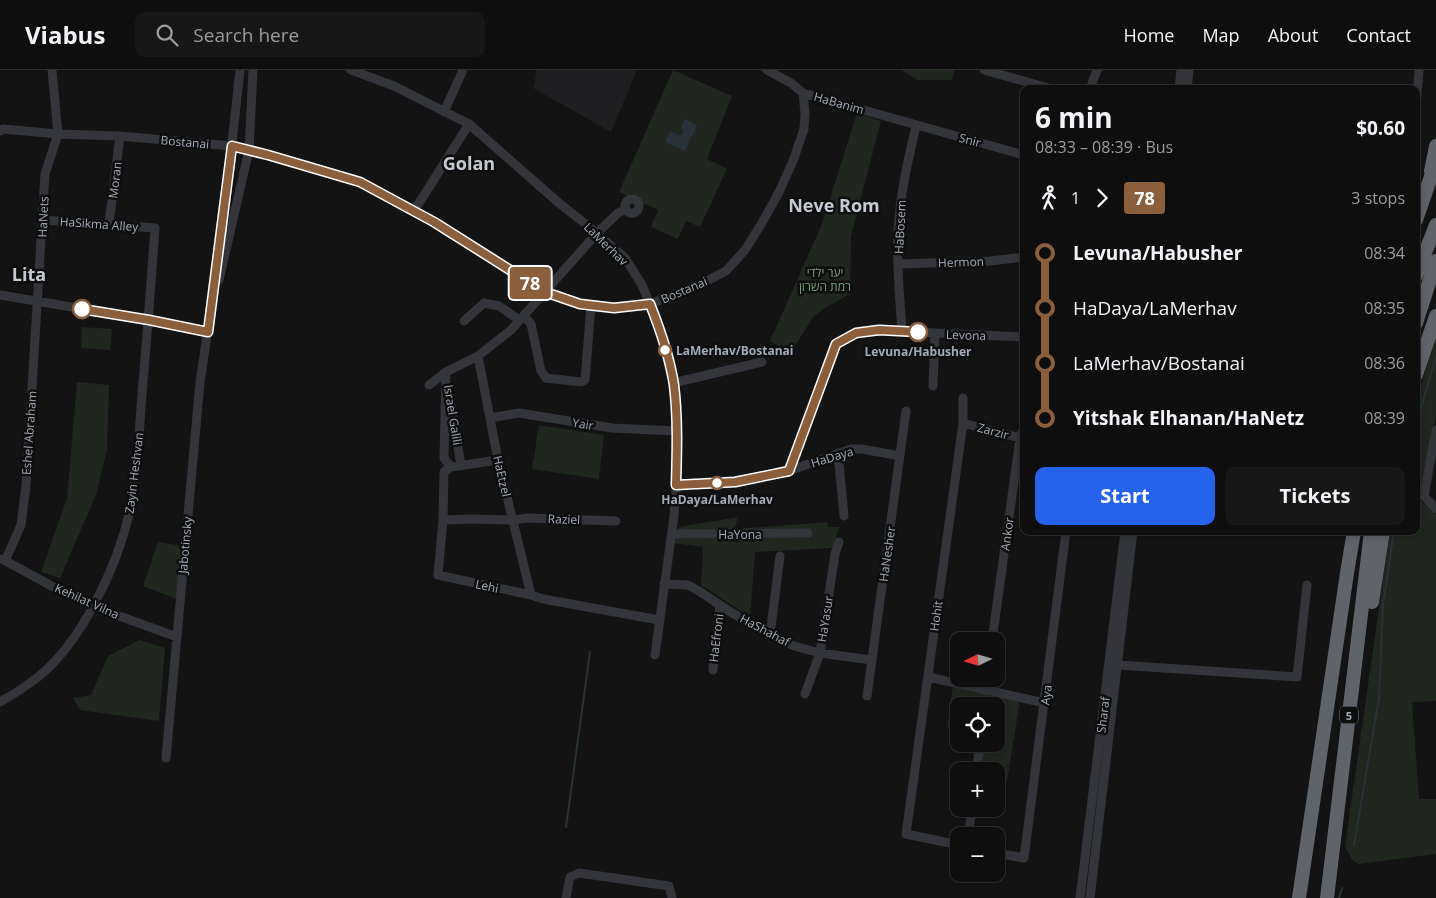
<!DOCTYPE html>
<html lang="en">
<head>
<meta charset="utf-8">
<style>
	:root { --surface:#0e0e0f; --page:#171718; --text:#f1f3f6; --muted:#9b9c9e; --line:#2e2e2f; --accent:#2563eb }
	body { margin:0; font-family:"Open Sans",Heebo,sans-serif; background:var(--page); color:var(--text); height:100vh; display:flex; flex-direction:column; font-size:19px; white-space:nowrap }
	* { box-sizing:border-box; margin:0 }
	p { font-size:16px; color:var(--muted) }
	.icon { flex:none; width:28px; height:28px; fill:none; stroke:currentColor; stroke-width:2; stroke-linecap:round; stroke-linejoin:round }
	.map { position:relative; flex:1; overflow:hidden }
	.details { position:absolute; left:1020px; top:15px; width:400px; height:450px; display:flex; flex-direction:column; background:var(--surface); border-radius:10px; box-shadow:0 2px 8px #0003,0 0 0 1px var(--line) }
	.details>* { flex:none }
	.badge { padding:0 10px; border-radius:4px; font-size:18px; line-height:32px }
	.needle { width:32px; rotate:265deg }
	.controls { position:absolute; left:950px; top:562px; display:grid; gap:10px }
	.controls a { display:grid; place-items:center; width:55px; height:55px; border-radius:10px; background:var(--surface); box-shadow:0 2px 8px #0003,0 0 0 1px var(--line); font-size:25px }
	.map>.badge { position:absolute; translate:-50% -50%; box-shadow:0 0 0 2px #fff }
	.legs { display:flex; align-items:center; gap:8px; height:55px; padding:0 15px; font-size:16px }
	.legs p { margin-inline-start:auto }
	.summary { display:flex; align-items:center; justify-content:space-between; height:85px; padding:0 15px }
	h1 { font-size:28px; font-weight:700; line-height:38px }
	.cta { display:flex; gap:10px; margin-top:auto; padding:10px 15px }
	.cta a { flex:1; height:58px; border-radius:10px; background:var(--accent); color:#fff; font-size:20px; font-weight:700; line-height:58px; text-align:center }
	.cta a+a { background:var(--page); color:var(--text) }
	ul { padding:0 15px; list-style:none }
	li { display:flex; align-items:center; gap:18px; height:55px; font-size:19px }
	li i { display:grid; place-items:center; width:8px; height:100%; margin:0 6px; background:currentColor }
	li i::after { content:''; width:12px; height:12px; margin:-6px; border:4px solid; border-radius:50%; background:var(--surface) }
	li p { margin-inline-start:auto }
	li:first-child i { background:linear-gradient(#0000 50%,currentColor 0) }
	li:last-child i { background:linear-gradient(currentColor 50%,#0000 0) }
	header { display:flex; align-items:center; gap:30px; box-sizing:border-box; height:70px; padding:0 25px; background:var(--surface); border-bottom:1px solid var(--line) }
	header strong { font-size:24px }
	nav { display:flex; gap:28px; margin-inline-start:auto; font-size:18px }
	.search { width:350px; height:45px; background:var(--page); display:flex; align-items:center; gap:12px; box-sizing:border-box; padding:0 18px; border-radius:10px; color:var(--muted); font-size:19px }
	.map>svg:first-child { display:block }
	.built { fill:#1f1f21 }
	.green { fill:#1f271f }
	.water { fill:#283339 }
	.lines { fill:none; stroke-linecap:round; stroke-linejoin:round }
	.stream { stroke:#283339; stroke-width:2 }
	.minor { stroke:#33353a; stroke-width:9 }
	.highway { stroke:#5f646b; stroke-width:14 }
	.line-1-casing { stroke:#fff; stroke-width:11 }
	.line-1 { stroke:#8b5e3c; stroke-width:8 }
	.stop-1-dot { fill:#fff; stroke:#8b5e3c; stroke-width:2.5 }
	.labels { text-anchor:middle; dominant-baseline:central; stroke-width:5; stroke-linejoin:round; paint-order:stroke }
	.shield { fill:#0e0e0f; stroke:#767c84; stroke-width:1 }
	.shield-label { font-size:11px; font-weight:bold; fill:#a3abb6 }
	.street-label { font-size:12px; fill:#a3abb6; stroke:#0e0e0f }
	.park-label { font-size:12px; fill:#7ba279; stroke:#0e0e0f }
	.stop-label { font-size:12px; font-weight:bold; fill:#a3abb6; stroke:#0e0e0f }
	.district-label { font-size:18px; font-weight:bold; fill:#c5c9d1; stroke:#0e0e0f }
</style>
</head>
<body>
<header>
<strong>Viabus</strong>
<div class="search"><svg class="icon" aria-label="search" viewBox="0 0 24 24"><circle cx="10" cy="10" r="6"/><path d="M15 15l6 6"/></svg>Search here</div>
<nav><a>Home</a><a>Map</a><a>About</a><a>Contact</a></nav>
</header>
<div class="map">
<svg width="1436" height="828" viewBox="0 0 1436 828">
	<rect width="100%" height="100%" fill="#131314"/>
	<!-- built -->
	<path class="built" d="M537,0H637L611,62L533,18Z"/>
	<!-- green -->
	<path class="green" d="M673,0L732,26L707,89L727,99L700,157L686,151L678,169L651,157L658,140L619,122Z
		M901,0H955L952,10H918Z
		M857,43L881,51L851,166L850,224L825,238L813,247L790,284L770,271L822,154Z
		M82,257L112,259L110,280L81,278Z
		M1436,267V345L1420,430L1436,444V631L1412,632L1419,729H1436V784L1358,794L1352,790L1345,776L1390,461H1416V332Z
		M77,312L109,315L107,380L96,425L60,508L41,502L67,428Z
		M539,355L604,365L599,409L532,399Z
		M738,447L735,458H747L827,452L828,457H839L833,478L755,482L750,547L701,515L703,477L673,473L679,457Z
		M158,472L182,476L177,529L143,516Z
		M140,570L165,578L159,651L80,640L73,628L91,625L108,586Z
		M953,616L1020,630L1007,711L996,708V701H979L982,674H996V636H959V660L947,657Z"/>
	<!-- water -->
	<path class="water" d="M685,49L697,55L685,81L665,72L670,61L681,66L684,60L681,58Z"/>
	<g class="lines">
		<!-- stream -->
		<path class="stream" d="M1416,354L1436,288
			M566,757L590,582
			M1354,775L1379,628L1383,535L1394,461
			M1339,828L1342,818"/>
		<!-- minor -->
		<path class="minor" d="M351,0L394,16L469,54L559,133L597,163L625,188L642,215L659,257L673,313L677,348L676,420L674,446L655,585
			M767,0L791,13L803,23L1024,85
			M984,0L1052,19
			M1090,19L1097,0
			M1179,19L1181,0
			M1187,19L1189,0
			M1416,39L1419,0
			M444,42L463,0
			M0,61L3,59L58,64L120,66L232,76L268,85L359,112L434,152L545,222L580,234L614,238L650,234L701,214L726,201L745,180L763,151L779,122L793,91L804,59L805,43L803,23
			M625 136a7 7 0 1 1 14 0a7 7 0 1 1-14 0Z
			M414,141L469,54
			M109,154L120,66
			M898,194L990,191L1024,187
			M219,210L249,80L253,0
			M0,225L149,250L208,261
			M524,245L531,254L541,301L546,308L581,312L585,310L591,235
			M464,251L484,233L499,236L519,250
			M902,261C900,228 896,194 898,161C900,125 908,90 916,56
			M478,286L498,390L531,525
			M446,302L444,388L451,397
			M673,313L762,292
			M429,315L446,302L478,286L511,260L597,163L618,143L626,139
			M933,316L935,263
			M449,324L461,395
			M490,348L519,343L612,358L677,361
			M963,353L1024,369
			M1436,360L1424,426L1436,439
			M838,383L844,446
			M789,401L836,274L856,263L879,260L902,261L935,263L1024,267
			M676,415L735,411L789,401L851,379H862L900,386
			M443,450L444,402L451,397L498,390
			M616,451L528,448L513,450L472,449L443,450L438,505L531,525L543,529L659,550
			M672,464L808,463
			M2,489L57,519L92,536L177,567
			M5,491L21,455L26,416L45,104L58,64L52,0
			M664,514L688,515L699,521L729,541L770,565L794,576L820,583L872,590
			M770,565L780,486
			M992,571L1020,368L1024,357
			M1118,595L1297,607L1307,515
			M713,600L720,536
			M928,607L1045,633
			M986,621L987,609
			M805,624L820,583L835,484L839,472
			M867,626L906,341
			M0,632C13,625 26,616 38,607C82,572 118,495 130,440C138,402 139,362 142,324C147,268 151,213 155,158L43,150
			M166,688L200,312C216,209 229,104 240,0
			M976,701L980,674
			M968,766L972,739
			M959,775L906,764L963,353V328
			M996,783L1024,788L1066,461
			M566,828L570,807L579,803L669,816L672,828
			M1080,828L1125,461
			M1090,828L1133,461"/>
		<!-- highway -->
		<path class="highway" d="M1431,101L1436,76
			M1416,150L1436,92
			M1416,206L1436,155
			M1416,253L1436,191
			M1416,305L1436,246
			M1372,532L1383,461
			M1299,828L1347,503L1354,461
			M1327,828L1371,461"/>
	</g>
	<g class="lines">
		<!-- line-1 casing -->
		<g class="line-1-casing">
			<path id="line-1" d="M82,239L149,250L208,262L232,76L268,85L360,112L434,152L545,222L580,234L614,238L650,234C660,259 670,289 674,315C678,348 677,382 676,415L735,412L789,401L836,274L856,263L879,260L918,262"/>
		</g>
		<!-- line-1 -->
		<use href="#line-1" class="line-1"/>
	</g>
	<!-- markers -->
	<g class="stop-1-dot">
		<circle cx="82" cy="239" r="9"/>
		<circle cx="918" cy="262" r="9"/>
		<circle cx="665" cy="280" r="6"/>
		<circle cx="717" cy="413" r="6"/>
	</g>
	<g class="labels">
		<!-- shield labels -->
		<rect class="shield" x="1340" y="636.5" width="18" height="17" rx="4"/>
		<g class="shield-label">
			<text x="1349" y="645">5</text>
		</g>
		<!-- street labels -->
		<g class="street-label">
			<text transform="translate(839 33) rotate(16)">HaBanim</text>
			<text transform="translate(970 70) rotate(15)">Snir</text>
			<text transform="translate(185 72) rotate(5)">Bostanai</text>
			<text transform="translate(115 110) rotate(-83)">Moran</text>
			<text transform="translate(43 147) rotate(-87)">HaNets</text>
			<text transform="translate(99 154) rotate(4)">HaSikma Alley</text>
			<text transform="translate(900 157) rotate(-87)">HaBosem</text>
			<text transform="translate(606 174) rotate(44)">LaMerhav</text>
			<text transform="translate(961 192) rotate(-2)">Hermon</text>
			<text transform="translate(684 220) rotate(-23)">Bostanai</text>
			<text transform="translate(966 265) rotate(2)">Levona</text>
			<text transform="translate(453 345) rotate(81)">Israel Galili</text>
			<text transform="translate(583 354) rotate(9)">Yair</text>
			<text transform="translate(993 361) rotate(15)">Zarzir</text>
			<text transform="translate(29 363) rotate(-86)">Eshel Abraham</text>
			<text transform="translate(832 387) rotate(-17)">HaDaya</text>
			<text transform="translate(134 403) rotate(-83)">Zayin Heshvan</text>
			<text transform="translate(502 406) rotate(77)">HaEtzel</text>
			<text transform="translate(564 449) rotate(2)">Raziel</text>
			<text x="740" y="464">HaYona</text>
			<text transform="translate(1007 464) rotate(-82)">Ankor</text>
			<text transform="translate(185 475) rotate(-85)">Jabotinsky</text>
			<text transform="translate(887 484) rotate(-82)">HaNesher</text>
			<text transform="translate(487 516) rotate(12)">Lehi</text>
			<text transform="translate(87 531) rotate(24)">Kehilat Vilna</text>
			<text transform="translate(936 546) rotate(-82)">Hohit</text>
			<text transform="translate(825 549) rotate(-81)">HaYasur</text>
			<text transform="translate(765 560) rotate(28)">HaShahaf</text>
			<text transform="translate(716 568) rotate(-83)">HaEfroni</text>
			<text transform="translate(1046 625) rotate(-83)">Aya</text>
			<text transform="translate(1103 645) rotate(-83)">Sharaf</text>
		</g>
		<!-- park labels -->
		<g class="park-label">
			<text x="825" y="202">יער ילדי<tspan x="825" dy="14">רמת השרון</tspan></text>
		</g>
		<!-- stop labels -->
		<g class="stop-label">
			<text x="676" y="280" text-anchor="start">LaMerhav/Bostanai</text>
			<text x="918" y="281">Levuna/Habusher</text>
			<text x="717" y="429">HaDaya/LaMerhav</text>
		</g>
		<!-- district labels -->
		<g class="district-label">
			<text x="469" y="93">Golan</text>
			<text x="834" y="135">Neve Rom</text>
			<text x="29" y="204">Lita</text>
		</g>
	</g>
</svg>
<div class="controls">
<a><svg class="needle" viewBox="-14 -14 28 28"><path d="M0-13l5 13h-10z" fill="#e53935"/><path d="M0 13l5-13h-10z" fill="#9b9c9e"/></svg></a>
<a><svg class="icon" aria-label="locate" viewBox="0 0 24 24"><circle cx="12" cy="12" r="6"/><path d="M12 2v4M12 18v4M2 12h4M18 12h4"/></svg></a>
<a>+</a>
<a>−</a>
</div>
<b class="badge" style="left:530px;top:213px;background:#8b5e3c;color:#fff">78</b>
<section class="details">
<div class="summary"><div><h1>6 min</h1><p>08:33 – 08:39 · Bus</p></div><b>$0.60</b></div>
<div class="legs"><svg class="icon" aria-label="walk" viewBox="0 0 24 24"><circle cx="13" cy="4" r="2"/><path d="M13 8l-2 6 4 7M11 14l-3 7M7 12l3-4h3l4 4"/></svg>1<svg class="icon" aria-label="forward" viewBox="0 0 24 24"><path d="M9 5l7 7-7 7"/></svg><b class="badge" style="background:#8b5e3c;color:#fff">78</b><p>3 stops</p></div>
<ul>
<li><i style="color:#8b5e3c"></i><b>Levuna/Habusher</b><p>08:34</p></li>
<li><i style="color:#8b5e3c"></i><span>HaDaya/LaMerhav</span><p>08:35</p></li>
<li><i style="color:#8b5e3c"></i><span>LaMerhav/Bostanai</span><p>08:36</p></li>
<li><i style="color:#8b5e3c"></i><b>Yitshak Elhanan/HaNetz</b><p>08:39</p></li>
</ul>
<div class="cta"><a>Start</a><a>Tickets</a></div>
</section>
</div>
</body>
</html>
